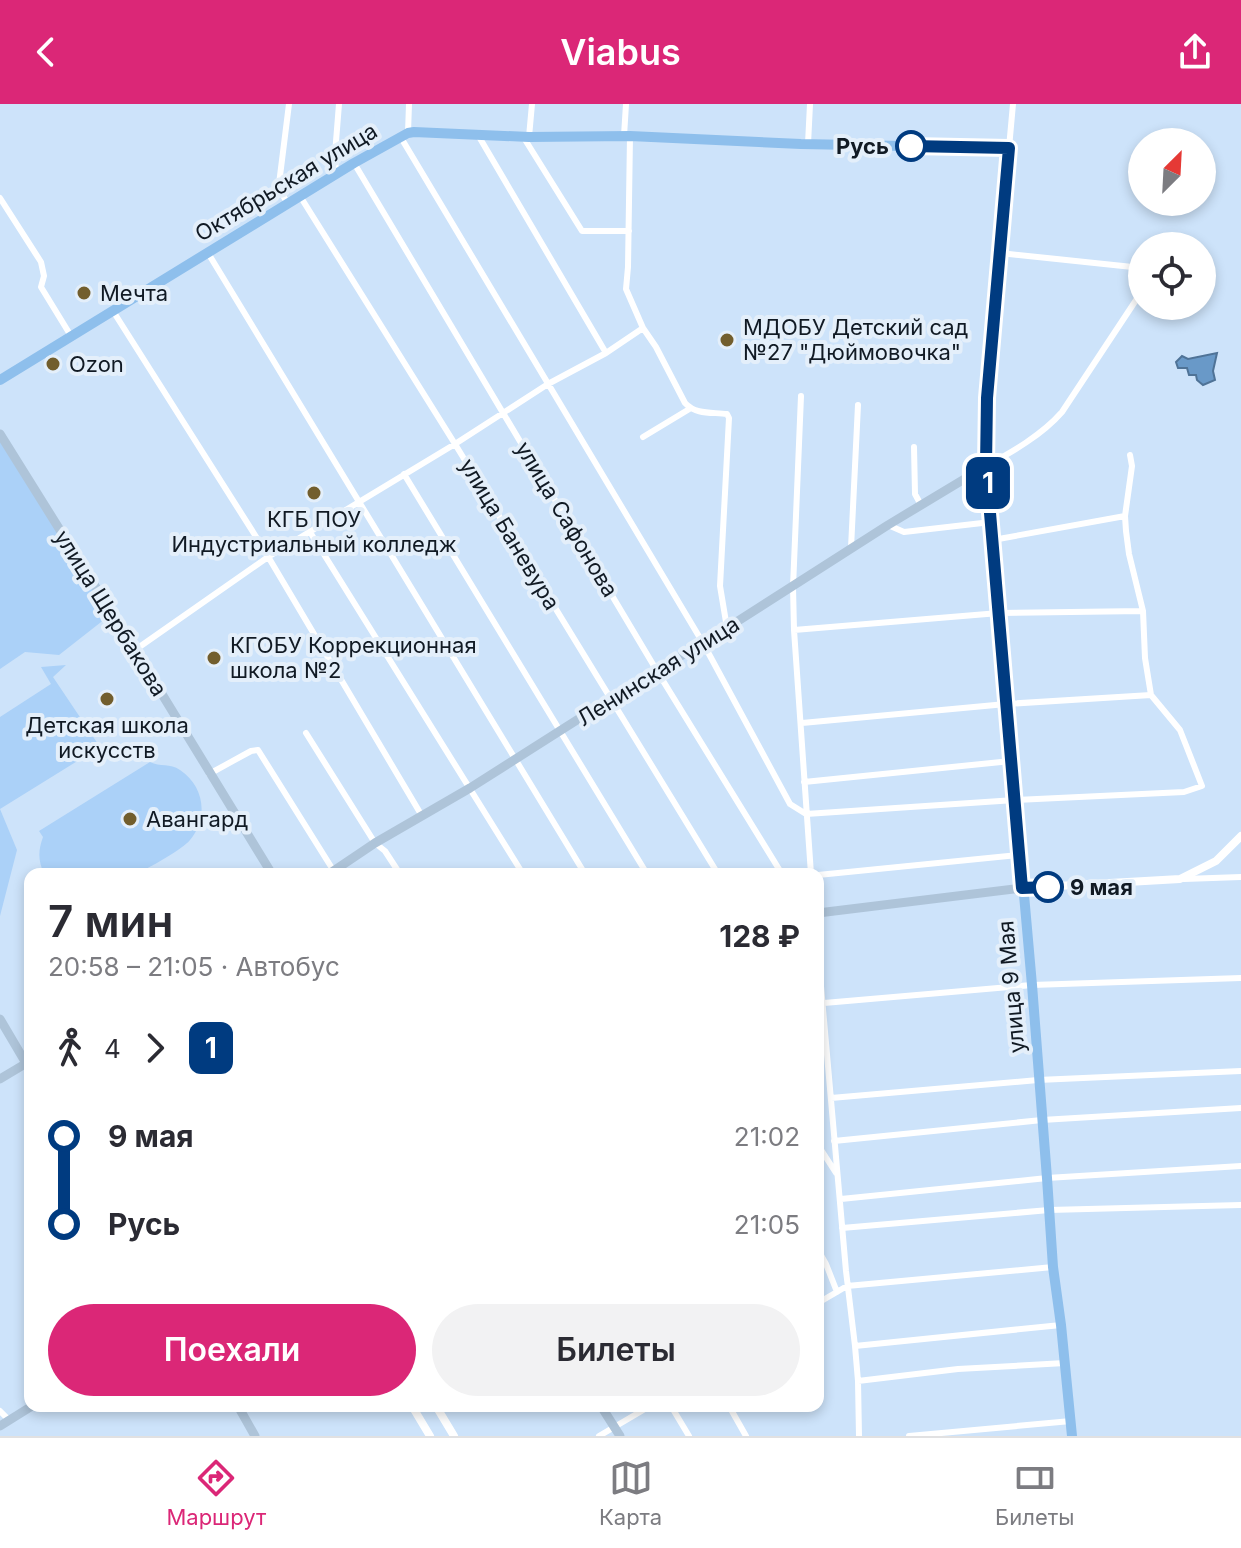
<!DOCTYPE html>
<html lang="ru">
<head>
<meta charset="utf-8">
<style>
	:root { --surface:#fff; --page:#f2f2f3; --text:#2b2b33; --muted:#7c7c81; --line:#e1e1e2; --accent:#db2777 }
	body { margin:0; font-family:Inter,sans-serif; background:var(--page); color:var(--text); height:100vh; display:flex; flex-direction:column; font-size:30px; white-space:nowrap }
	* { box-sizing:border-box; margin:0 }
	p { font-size:26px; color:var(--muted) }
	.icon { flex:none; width:44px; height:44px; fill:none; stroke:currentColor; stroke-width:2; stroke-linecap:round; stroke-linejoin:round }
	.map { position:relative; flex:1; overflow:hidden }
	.side { position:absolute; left:24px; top:764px; width:800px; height:544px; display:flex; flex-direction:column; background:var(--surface); border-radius:16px; box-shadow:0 4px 12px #0003 }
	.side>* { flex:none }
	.badge { padding:0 16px; border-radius:12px; font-size:28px; line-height:52px }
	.needle { width:52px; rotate:24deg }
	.buttons { position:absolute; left:1128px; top:24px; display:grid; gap:16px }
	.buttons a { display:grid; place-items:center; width:88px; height:88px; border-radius:50%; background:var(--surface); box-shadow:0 4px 12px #0003; font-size:40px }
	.map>.badge { position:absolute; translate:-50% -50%; box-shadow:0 0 0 4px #fff }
	.legs { display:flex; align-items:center; gap:12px; height:88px; padding:0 24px; font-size:26px }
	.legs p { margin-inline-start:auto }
	.summary { display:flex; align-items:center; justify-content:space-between; height:136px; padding:0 24px }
	h1 { font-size:44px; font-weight:600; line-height:60px }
	.primary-button { display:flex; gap:16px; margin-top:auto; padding:16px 24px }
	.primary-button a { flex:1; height:92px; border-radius:48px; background:var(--accent); color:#fff; font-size:32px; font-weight:600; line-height:92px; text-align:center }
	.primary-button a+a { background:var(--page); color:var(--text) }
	ul { padding:0 24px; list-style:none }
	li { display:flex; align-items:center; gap:28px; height:88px; font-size:30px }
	li i { display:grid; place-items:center; width:12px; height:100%; margin:0 10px; background:currentColor }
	li i::after { content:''; width:20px; height:20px; margin:-10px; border:6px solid; border-radius:50%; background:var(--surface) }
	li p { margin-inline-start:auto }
	li:first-child i { background:linear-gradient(#0000 50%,currentColor 0) }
	li:last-child i { background:linear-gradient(currentColor 50%,#0000 0) }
	header { display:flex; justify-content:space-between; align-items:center; height:104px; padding:0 24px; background:var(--accent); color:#fff; font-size:36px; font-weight:600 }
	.menu { display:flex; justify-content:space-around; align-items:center; height:112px; border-top:2px solid var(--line); background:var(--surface); font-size:22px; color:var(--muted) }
	.menu a { display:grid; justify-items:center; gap:4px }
	.menu .selected { color:var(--accent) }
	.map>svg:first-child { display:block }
	.green { fill:#abd1f8 }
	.water { fill:#6999c8; stroke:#4f7397; stroke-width:2 }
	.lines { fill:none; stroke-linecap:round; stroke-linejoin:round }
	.minor { stroke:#fff; stroke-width:6 }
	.tertiary { stroke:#fff; stroke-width:8 }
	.secondary { stroke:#aec4d9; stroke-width:9 }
	.primary { stroke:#8ebfec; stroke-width:10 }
	.line-1-casing { stroke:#fff; stroke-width:18 }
	.line-1 { stroke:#003b80; stroke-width:12 }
	.stop-1-dot { fill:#fff; stroke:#003b80; stroke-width:4 }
	.poi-dot { fill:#725e2d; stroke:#e4effa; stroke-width:3 }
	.labels { text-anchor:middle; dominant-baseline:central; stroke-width:8; stroke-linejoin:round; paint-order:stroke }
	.stop-label { font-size:22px; font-weight:bold; fill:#111a24; stroke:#e4effa; text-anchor:end }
	.street-label { font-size:22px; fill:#111a24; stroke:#e4effa }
	.poi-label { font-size:22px; fill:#111a24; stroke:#e4effa; text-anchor:start }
</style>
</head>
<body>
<header><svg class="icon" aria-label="back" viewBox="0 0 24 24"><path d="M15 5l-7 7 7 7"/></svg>Viabus<svg class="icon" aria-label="share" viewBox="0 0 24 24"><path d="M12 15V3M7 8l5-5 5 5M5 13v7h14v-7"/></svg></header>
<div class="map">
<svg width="1241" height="1332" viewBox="0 0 1241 1332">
	<rect width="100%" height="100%" fill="#cde3fa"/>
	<!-- green -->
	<path class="green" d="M0,332L110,511L59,551L25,548L0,565Z
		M66,561L53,573L100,643L0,705L17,746L0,812V613L51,580L41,563Z
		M150,658C160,663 170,659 180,666C204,682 209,713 190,736C184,744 148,765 137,769C130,771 120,770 113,770C90,770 67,770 44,770C38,756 38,747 43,733L39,727Z"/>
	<!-- water -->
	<path class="water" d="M1217,249L1213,267L1215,276L1203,281L1197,276L1196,271H1189L1187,264H1178L1176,258L1182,252L1188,255Z"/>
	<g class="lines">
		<!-- minor -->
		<path class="minor" d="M408,29L409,0
			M478,31L606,249
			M400,32L703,539L790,700L806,710L1015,696L1184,688L1202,682L1180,626L1151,591L1145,554L1143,507L1129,450L1126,427L1125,412L1132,362L1130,351
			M624,32L626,0
			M630,32L628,163L626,185L643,224L656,243L685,299C696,311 712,308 727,310L729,314L720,482L727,524
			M529,33L532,0
			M524,34L582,127H629
			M808,40L810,0
			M1009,44L1013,0
			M354,59L657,567L782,770
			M336,71L335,50L339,0
			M300,92L455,340L718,770
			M0,94L41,158L44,172L41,183L71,232
			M288,100L282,90L279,80L289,0
			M208,149L585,770
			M1000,149L1142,164
			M113,207L260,439L422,712
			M801,292L793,483L794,526L811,770
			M643,333L691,304
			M914,343L915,390L921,401
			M986,362C1012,348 1042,331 1062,308L1142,187
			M404,370L647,770
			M888,421L904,428L991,418
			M310,428L523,770
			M993,436L1125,412
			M851,444L858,301
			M794,526L999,509L1143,507
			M135,546L268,453L455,340L548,280L606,249L643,224
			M802,619L1006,600L1151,591
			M306,629L375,739L385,747L400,770
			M209,670L251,647L258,646L335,769
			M804,678L1011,657
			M818,771L1019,751
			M1184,775L1241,773
			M818,848L846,1167L855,1242L858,1277L859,1332
			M818,902L824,899L1032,881L1241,874
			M831,994L1038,976L1241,967
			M834,1037L1042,1016L1241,1004
			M818,1041L836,1069
			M841,1095L1047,1074L1241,1062
			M842,1124L1049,1106L1241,1101
			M818,1146L826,1160L837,1188
			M818,1199L847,1182L1053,1163
			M855,1242L1061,1221
			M858,1277L958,1265L1065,1259
			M671,1302L689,1332
			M729,1302L746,1332
			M0,1307L9,1316
			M599,1332L650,1302
			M909,1332L1071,1317"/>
		<!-- tertiary -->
		<path class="tertiary" d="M1022,784L1180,775L1216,757L1241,732
			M412,1302L430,1332
			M436,1302L454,1332"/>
		<!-- secondary -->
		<path class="secondary" d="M0,330L135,546L272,770
			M329,770L375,739L470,684L610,595L727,524L888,421L986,362
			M818,809L1022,784
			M0,915L30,966
			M0,975L30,957
			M238,1302L255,1332
			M601,1302L620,1332
			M0,1322L32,1302"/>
		<!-- primary -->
		<path class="primary" d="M0,276L354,59L408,29L414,28L529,33L630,32L801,40L1009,44L987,294L986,362L1032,881L1047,1074L1053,1163L1061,1221L1072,1332"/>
	</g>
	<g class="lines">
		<!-- line-1 casing -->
		<g class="line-1-casing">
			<path id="line-1" d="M911,42L1009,44L987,294L986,362L1022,784L1048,783"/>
		</g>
		<!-- line-1 -->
		<use href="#line-1" class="line-1"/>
	</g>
	<!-- markers -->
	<g class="stop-1-dot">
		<circle cx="911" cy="42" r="14"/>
		<circle cx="1048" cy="783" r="14"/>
	</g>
	<g class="poi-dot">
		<circle cx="84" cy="189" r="8"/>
		<circle cx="727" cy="236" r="8"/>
		<circle cx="53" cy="260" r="8"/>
		<circle cx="314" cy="389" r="8"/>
		<circle cx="214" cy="554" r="8"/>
		<circle cx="107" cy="595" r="8"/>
		<circle cx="130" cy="715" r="8"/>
	</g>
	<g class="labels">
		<!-- stop labels -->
		<g class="stop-label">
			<text x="889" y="42">Русь</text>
			<text x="1070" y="783" text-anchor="start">9 мая</text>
		</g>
		<!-- street labels -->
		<g class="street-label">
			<text transform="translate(286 78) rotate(-31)">Октябрьская улица</text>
			<text transform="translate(567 415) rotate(59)">улица Сафонова</text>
			<text transform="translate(510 430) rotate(59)">улица Баневура</text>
			<text transform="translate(111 509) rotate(58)">улица Щербакова</text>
			<text transform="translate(658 567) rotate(-32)">Ленинская улица</text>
			<text transform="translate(1011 883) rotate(-95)">улица 9 Мая</text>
		</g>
		<!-- poi labels -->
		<g class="poi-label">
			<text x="100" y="189">Мечта</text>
			<text x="743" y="223">МДОБУ Детский сад<tspan x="743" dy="25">№27 "Дюймовочка"</tspan></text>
			<text x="69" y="260">Ozon</text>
			<text x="314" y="415" text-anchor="middle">КГБ ПОУ<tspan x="314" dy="25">Индустриальный колледж</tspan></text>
			<text x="230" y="541">КГОБУ Коррекционная<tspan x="230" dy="25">школа №2</tspan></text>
			<text x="107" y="621" text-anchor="middle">Детская школа<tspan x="107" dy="25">искусств</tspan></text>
			<text x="146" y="715">Авангард</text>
		</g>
	</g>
</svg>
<div class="buttons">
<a><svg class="needle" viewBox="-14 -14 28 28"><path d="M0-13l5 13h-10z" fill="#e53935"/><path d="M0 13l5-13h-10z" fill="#7c7c81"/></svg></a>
<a><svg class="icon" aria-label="locate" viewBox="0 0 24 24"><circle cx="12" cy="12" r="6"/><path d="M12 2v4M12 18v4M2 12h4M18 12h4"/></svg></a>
</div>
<b class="badge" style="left:988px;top:379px;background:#003b80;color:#fff">1</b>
<section class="side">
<div class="summary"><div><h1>7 мин</h1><p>20:58 – 21:05 · Автобус</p></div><b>128 ₽</b></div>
<div class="legs"><svg class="icon" aria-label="walk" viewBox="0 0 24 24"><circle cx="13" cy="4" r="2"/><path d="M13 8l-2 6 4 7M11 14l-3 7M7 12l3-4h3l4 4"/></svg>4<svg class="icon" aria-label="forward" viewBox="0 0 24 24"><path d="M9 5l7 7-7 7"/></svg><b class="badge" style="background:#003b80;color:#fff">1</b></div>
<ul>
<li><i style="color:#003b80"></i><b>9 мая</b><p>21:02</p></li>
<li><i style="color:#003b80"></i><b>Русь</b><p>21:05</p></li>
</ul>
<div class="primary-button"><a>Поехали</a><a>Билеты</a></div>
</section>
</div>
<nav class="menu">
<a class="selected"><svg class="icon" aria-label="directions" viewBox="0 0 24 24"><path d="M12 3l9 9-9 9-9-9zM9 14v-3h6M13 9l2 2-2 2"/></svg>Маршрут</a>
<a><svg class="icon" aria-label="map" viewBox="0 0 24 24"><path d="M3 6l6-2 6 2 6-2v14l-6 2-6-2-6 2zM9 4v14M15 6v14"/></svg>Карта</a>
<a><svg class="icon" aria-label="tickets" viewBox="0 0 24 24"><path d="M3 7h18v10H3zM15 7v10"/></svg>Билеты</a>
</nav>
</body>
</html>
